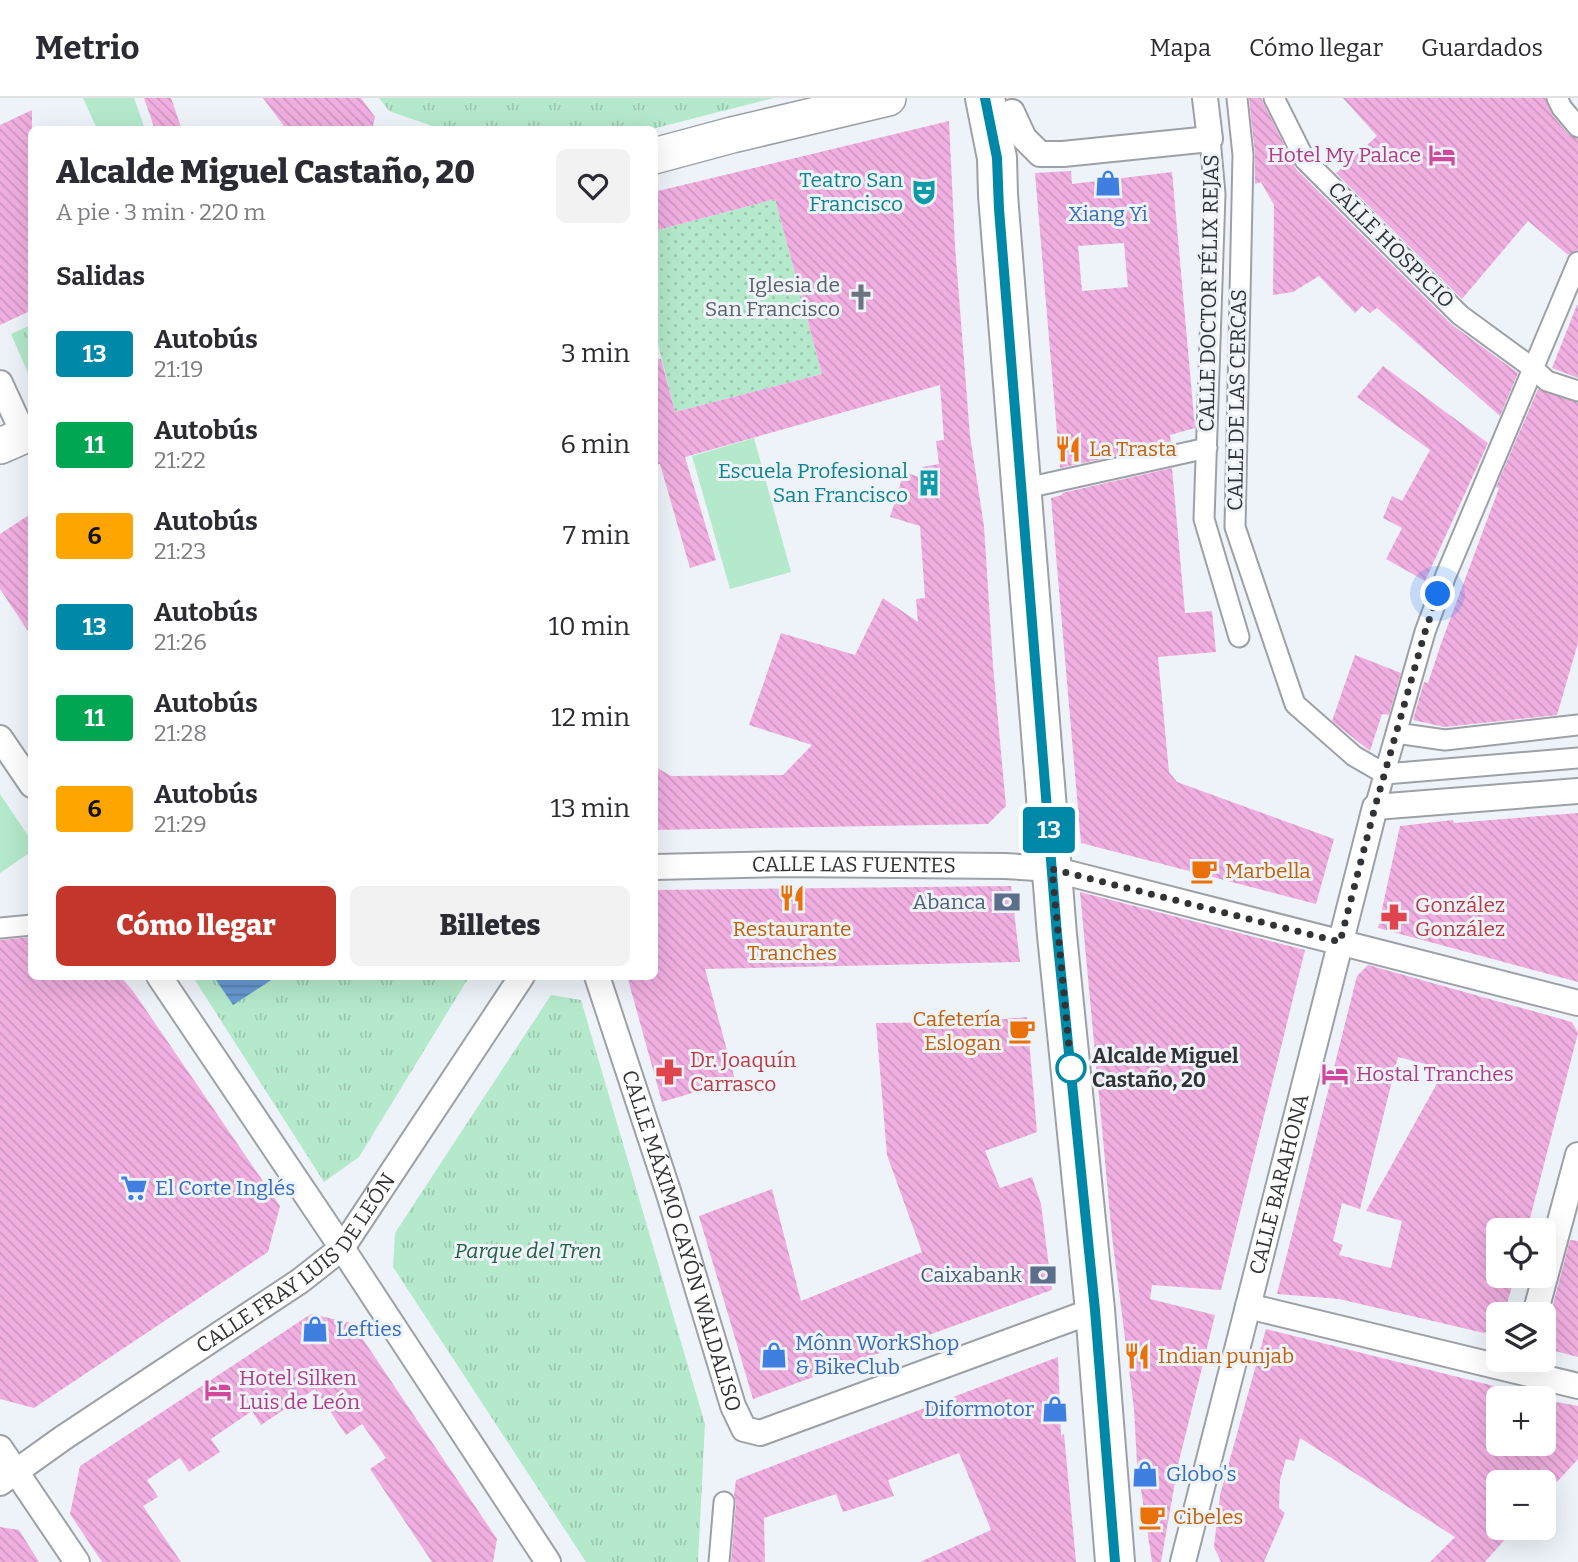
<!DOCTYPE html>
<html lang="es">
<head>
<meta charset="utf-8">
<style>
	:root { --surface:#fff; --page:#f2f2f3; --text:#2b2b33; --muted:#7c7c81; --line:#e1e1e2; --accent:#c3362c }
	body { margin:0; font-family:Bitter,serif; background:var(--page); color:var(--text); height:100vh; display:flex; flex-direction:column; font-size:26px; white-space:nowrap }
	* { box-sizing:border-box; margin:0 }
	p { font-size:23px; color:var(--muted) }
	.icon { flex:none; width:38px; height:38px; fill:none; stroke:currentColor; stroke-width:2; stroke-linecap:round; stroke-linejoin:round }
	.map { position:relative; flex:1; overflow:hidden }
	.sheet { position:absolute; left:28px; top:28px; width:630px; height:854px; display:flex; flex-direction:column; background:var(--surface); border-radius:10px; box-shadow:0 7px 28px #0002 }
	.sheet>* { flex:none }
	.badge { padding:0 14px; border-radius:5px; font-size:24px; line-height:46px }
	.buttons { position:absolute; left:1486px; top:1120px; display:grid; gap:14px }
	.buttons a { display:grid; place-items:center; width:70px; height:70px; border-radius:10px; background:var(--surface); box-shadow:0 7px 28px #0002; font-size:35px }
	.you { position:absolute; width:35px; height:35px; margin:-18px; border:5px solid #fff; border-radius:50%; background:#1a73e8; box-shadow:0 0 0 10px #1a73e833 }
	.map>.badge { position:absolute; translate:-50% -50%; box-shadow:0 0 0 4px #fff }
	h2 { padding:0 28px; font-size:26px; line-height:63px }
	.round { display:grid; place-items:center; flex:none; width:74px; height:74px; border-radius:10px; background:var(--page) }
	.summary { display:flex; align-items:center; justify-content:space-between; height:119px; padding:0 28px }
	h1 { font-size:33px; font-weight:800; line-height:52px }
	.cta { display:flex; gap:14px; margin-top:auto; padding:14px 28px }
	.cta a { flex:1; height:80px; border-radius:10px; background:var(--accent); color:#fff; font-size:28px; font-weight:800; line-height:80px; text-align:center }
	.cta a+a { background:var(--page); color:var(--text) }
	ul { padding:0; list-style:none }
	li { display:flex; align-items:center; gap:21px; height:91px; padding:0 28px }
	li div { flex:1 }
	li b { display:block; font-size:26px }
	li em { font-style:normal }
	li .badge { min-width:77px; font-weight:700; text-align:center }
	header { display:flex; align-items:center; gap:42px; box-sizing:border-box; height:98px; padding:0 35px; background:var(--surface); border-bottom:2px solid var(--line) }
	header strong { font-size:33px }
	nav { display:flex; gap:38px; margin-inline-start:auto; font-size:24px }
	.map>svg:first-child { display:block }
	.grass { fill:#b4e9cb }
	.park { fill:url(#park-tufts) }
	.garden { fill:url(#garden-dots) }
	.water { fill:url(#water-rules) }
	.building { fill:url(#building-back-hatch); fill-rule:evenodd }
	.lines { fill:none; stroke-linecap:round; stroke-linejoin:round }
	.pedestrian-casing { stroke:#9da1a6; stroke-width:23 }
	.minor-casing { stroke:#9da1a6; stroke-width:28 }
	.secondary-casing { stroke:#9da1a6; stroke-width:38 }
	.primary-casing { stroke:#9da1a6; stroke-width:42 }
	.pedestrian { stroke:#fff; stroke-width:19 }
	.minor { stroke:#fff; stroke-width:24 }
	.secondary { stroke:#fff; stroke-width:35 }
	.primary { stroke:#fff; stroke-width:38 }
	.line-casing { stroke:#fff; stroke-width:16 }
	.line { stroke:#0088a9; stroke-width:10 }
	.walk { stroke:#313335; stroke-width:7; stroke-dasharray:0 12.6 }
	.stop-dot { fill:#fff; stroke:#0088a9; stroke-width:3.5 }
	.labels { text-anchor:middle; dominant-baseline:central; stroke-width:6; stroke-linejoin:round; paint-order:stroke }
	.hotel-label { font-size:21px; fill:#b23c85; stroke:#eef3f9; text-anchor:start }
	.culture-label { font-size:21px; fill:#0d838f; stroke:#eef3f9; text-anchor:end }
	.shop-label { font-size:21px; fill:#366cbe; stroke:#eef3f9; text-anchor:start }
	.street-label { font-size:21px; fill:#313335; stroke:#eef3f9 }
	.worship-label { font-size:21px; fill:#5b616d; stroke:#eef3f9; text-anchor:end }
	.food-label { font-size:21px; fill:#c56008; stroke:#eef3f9; text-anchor:start }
	.service-label { font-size:21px; fill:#4e5e75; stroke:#eef3f9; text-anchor:end }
	.health-label { font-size:21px; fill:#be3a42; stroke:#eef3f9; text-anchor:start }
	.stop-label { font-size:21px; font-weight:bold; fill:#313335; stroke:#eef3f9; text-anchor:start }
	.park-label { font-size:21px; font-style:italic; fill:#245f43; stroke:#eef3f9 }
</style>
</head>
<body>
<header>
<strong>Metrio</strong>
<nav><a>Mapa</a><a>Cómo llegar</a><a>Guardados</a></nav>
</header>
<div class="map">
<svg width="1578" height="1464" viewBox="0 0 1578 1464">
	<defs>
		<pattern id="park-tufts" width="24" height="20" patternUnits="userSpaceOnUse" patternTransform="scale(1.75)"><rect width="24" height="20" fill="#b4e9cb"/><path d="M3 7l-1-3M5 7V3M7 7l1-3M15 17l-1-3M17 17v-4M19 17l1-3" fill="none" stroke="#9bc8af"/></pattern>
		<pattern id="garden-dots" width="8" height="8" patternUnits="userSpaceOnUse" patternTransform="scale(1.75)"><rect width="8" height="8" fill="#b4e9cb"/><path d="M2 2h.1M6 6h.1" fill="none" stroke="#9bc8af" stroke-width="1.8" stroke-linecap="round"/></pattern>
		<pattern id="water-rules" width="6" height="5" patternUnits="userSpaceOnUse" patternTransform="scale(1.75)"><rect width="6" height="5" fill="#689ad3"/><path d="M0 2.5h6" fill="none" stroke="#567eac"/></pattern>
		<pattern id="building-back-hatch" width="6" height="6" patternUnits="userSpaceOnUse" patternTransform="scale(1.75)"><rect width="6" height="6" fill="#f1afe1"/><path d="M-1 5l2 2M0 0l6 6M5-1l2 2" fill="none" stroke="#cf97c2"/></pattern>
	</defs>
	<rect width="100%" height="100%" fill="#eef3f9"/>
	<!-- grass -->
	<path class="grass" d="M83,0H134L145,31H97Z
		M754,340L791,474L730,491L692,358Z
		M0,696L31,742V754L0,775Z"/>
	<!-- park -->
	<path class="park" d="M379,0H774L652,31L444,32L389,13Z
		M31,227V282L11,236Z
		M193,879H469L359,1059L324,1084Z
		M551,897L581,902L705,1326L698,1464H586L393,1169L395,1135Z"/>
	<!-- garden -->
	<path class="garden" d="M775,101L822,276L675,314L655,234L654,133Z"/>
	<!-- water -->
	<path class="water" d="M214,879H276L233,907Z"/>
	<!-- building -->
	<path class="building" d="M144,0H171L182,32H155Z
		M263,0H361L375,19L372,32H287Z
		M1249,0H1261L1296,71L1451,226L1518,275L1500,318L1377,210L1370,215L1362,208L1355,215L1319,178L1293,194L1273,197L1274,107L1261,84L1255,86V56Z
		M1343,0H1545L1553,18L1569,37L1578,41V152L1568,157L1528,123L1462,201L1336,75L1377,38Z
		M32,12V212L0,227V27Z
		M949,23L955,148L970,338L984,428L993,568L1006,708L988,726L654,732V668L671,678L783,677L812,647L749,627L781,535L855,557L883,500L918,524L916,501L925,500L920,428L890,419L904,374L919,379L922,369L939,366L936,343L944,342L940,287L685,359L716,462L690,470L660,366L654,368V262L661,261L675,314L822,276L775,101L654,133V94Z
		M1071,73L1072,86L1172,74L1195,330L1170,337L1171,346L1060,370L1035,75ZM1124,145L1128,189L1082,193L1078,148Z
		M1577,207H1578V280L1552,270Z
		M1383,268L1488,345L1425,483L1386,461L1402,430L1383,420L1392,398L1402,403L1430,352L1357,299Z
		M1538,291L1578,305V545L1557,617L1444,629L1413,622L1424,584L1428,585L1442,543L1499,390L1496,389Z
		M1172,370L1185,515L1212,513L1216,554L1158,559L1169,674L1177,684L1334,741L1316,806L1081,745L1051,400L1062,397V395Z
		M32,415V539L0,491V436Z
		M1355,557L1401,575L1389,617L1382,616L1370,653L1332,623Z
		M1578,715V884L1378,830L1400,728L1453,722L1454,725Z
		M1011,788L1020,864L705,871L735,982L662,1004L627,878H654V792Z
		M1080,794L1305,852L1221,1192L1152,1187L1150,1201L1215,1217L1178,1367L1161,1464H1152L1137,1365L1134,1311L1112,1138Z
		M32,839V878H120L133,893L280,1108L268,1154L34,1310L0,1301V842Z
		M1368,867L1572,924L1578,935L1527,1132H1498V1178H1515L1504,1216H1498V1228L1484,1235L1339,1201L1277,1196L1357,878ZM1398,959L1445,971L1366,1113L1402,1123L1391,1170L1339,1157L1343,1147L1333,1143L1342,1105L1360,1111Z
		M1027,919L1037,1034L985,1053L1000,1090L1032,1079L1041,1106L1052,1192L753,1301L699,1118L772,1091L801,1203L922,1154L887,1057L876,925L968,924Z
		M1570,1142L1578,1143V1259L1551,1252L1544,1241Z
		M311,1216L352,1225L497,1441L493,1464H432L370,1371L386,1360L362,1326L346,1337L315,1291L261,1327L252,1313L211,1341L220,1354L189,1374L180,1360L147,1382L158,1399L143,1408L181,1464H102L70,1416L80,1368Z
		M1266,1231L1498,1289V1346H1544V1325L1557,1304L1578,1308V1361L1557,1384H1498V1430H1515L1485,1464H1430L1455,1439L1300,1340L1294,1363L1286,1361L1280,1382L1279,1410L1285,1415L1264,1464H1221L1214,1449L1220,1397Z
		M1058,1259L1061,1338L1064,1336L1076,1464H920L991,1432L959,1355L888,1382L894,1398L843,1414L836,1396L764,1420L765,1464H731L736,1405L734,1397L736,1382Z
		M0,1429L19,1432L39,1464H0Z"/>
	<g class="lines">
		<!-- pedestrian casing -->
		<g class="pedestrian-casing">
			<path id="pedestrian" d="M1237,0L1243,57L1235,429L1295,606L1354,658L1385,676
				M1274,0L1305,62L1460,217L1534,271L1547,283L1578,293
				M1557,0L1562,10L1578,29
				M1210,41L1215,96L1204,421L1239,539
				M1022,391L1207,350
				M1396,635L1445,642L1578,627
				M1385,676L1578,660
				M1375,709L1425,534L1446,477L1578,164
				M0,830L32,827
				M719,1464L724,1404"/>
		</g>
		<!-- minor casing -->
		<g class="minor-casing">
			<g id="minor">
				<path d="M1012,14L1024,40L1040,56H1063L1210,41L1205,0"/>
				<path d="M0,285L24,337"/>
				<path d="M0,640L32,687"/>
				<path id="s1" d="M654,769L785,766L1005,768L1052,771L1578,905"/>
				<path d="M159,878L342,1150L548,1464"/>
				<path id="s2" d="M597,878L669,1096L733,1308L744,1331L760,1335L1095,1212"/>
				<path d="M1248,1208L1578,1288"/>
				<path d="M1535,1216L1578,1057"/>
				<path d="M0,1350L77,1464"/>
				<path id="s3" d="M0,1385L63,1340L300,1183L342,1150L522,878"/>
				<path id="s4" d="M1183,1464L1375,709L1578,693"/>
			</g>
		</g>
		<!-- secondary casing -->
		<g class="secondary-casing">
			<path id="secondary" d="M654,58L732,37L888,0
				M0,348L32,334"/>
		</g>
		<!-- primary casing -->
		<g class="primary-casing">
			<path id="primary" d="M985,0L997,60L998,97L1057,837L1095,1212L1115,1464"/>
		</g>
		<!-- pedestrian -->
		<use href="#pedestrian" class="pedestrian"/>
		<!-- minor -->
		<use href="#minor" class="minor"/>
		<!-- secondary -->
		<use href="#secondary" class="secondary"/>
		<!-- primary -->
		<use href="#primary" class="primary"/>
	</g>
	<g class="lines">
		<!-- line casing -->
		<g class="line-casing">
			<path id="line" d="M985,0L997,60L999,111L1057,837L1095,1212L1115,1464"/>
		</g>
		<!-- line -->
		<use href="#line" class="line"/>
		<!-- walk -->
		<path class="walk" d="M1071,970L1052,771L1340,844L1375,709L1425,534L1438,496"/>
	</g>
	<!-- icons -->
	<defs>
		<g id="hotel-bare" transform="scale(2.1)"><path d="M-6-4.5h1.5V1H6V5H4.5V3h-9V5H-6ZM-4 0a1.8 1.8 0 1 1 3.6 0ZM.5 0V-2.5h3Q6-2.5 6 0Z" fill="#d1479c" stroke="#eef3f9" stroke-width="2.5" paint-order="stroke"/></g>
		<g id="shop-bare" transform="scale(2.1)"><path d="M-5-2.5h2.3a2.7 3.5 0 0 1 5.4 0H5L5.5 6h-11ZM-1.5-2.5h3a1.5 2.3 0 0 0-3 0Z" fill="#3f7fe0" stroke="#eef3f9" stroke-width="2.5" paint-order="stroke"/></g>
		<g id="theatre-bare" transform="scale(2.1)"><path d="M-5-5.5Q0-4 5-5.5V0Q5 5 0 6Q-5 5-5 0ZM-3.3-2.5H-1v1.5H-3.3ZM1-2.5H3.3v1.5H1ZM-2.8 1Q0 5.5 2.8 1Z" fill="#0f9aa8" stroke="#eef3f9" stroke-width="2.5" paint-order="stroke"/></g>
		<g id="church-bare" transform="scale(2.1)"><path d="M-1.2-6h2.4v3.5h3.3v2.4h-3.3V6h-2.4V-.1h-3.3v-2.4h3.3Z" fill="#6b7280" stroke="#eef3f9" stroke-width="2.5" paint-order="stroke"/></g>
		<g id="restaurant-bare" transform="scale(2.1)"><path d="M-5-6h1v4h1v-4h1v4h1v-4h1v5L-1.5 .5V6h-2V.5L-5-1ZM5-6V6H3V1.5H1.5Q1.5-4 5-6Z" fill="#e8710a" stroke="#eef3f9" stroke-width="2.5" paint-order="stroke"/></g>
		<g id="building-bare" transform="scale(2.1)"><path d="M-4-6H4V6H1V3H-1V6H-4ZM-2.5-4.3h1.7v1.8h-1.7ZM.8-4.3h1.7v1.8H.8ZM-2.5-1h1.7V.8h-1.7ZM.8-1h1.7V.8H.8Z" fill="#0f9aa8" stroke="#eef3f9" stroke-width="2.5" paint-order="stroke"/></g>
		<g id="cafe-bare" transform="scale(2.1)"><path d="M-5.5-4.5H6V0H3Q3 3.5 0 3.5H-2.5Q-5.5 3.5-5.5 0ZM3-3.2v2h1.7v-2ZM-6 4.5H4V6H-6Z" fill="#e8710a" stroke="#eef3f9" stroke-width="2.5" paint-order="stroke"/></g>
		<g id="bank-bare" transform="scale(2.1)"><path d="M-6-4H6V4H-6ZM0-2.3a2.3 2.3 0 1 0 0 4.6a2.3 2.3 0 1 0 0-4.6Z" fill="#5c6f8a" stroke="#eef3f9" stroke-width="2.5" paint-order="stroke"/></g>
		<g id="pharmacy-bare" transform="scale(2.1)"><path d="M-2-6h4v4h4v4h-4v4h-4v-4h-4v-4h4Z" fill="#e0444e" stroke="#eef3f9" stroke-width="2.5" paint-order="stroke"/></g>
		<g id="supermarket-bare" transform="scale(2.1)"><path d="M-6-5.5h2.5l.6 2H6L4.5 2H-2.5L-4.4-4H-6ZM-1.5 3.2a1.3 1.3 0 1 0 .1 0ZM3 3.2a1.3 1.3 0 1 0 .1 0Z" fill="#3f7fe0" stroke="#eef3f9" stroke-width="2.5" paint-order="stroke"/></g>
	</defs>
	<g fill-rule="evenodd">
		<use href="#hotel-bare" x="1442" y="57"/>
		<use href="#shop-bare" x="1108" y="85"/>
		<use href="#theatre-bare" x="924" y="94"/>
		<use href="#church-bare" x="861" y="199"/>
		<use href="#restaurant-bare" x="1068" y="351"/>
		<use href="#building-bare" x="929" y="385"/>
		<use href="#cafe-bare" x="1204" y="773"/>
		<use href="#restaurant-bare" x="792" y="800"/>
		<use href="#bank-bare" x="1007" y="804"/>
		<use href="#pharmacy-bare" x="1394" y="819"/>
		<use href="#cafe-bare" x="1022" y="933"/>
		<use href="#pharmacy-bare" x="669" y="974"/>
		<use href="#hotel-bare" x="1335" y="976"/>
		<use href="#supermarket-bare" x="134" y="1090"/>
		<use href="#bank-bare" x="1043" y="1177"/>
		<use href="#shop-bare" x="315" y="1231"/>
		<use href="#shop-bare" x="774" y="1257"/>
		<use href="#restaurant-bare" x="1137" y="1258"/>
		<use href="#hotel-bare" x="218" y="1292"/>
		<use href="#shop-bare" x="1055" y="1311"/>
		<use href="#shop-bare" x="1145" y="1376"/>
		<use href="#cafe-bare" x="1152" y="1419"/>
	</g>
	<!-- markers -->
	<circle class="stop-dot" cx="1071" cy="970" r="14"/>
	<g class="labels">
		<!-- hotel labels -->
		<g class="hotel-label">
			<text x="1421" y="57" text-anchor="end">Hotel My Palace</text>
			<text x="1356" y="976">Hostal Tranches</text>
			<text x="239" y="1280">Hotel Silken<tspan x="239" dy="24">Luis de León</tspan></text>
		</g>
		<!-- culture labels -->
		<g class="culture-label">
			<text x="903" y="82">Teatro San<tspan x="903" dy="24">Francisco</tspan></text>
			<text x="908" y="373">Escuela Profesional<tspan x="908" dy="24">San Francisco</tspan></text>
		</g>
		<!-- shop labels -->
		<g class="shop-label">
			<text x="1108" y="116" text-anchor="middle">Xiang Yi</text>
			<text x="155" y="1090">El Corte Inglés</text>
			<text x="336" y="1231">Lefties</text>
			<text x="795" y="1245">Mônn WorkShop<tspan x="795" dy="24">&amp; BikeClub</tspan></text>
			<text x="1034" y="1311" text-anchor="end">Diformotor</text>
			<text x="1166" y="1376">Globo's</text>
		</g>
		<!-- street labels -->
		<g class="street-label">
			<text transform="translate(1391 147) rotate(45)">CALLE HOSPICIO</text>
			<text transform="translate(1209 195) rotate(-89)">CALLE DOCTOR FÉLIX REJAS</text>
			<text transform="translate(1237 302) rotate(-89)">CALLE DE LAS CERCAS</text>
			<text stroke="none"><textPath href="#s1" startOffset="200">CALLE LAS FUENTES</textPath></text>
			<text stroke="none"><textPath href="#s4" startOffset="390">CALLE BARAHONA</textPath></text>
			<text stroke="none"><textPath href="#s2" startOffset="278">CALLE MÁXIMO CAYÓN WALDALISO</textPath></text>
			<text stroke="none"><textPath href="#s3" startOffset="371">CALLE FRAY LUIS DE LEÓN</textPath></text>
		</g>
		<!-- worship labels -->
		<g class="worship-label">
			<text x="840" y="187">Iglesia de<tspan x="840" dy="24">San Francisco</tspan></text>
		</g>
		<!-- food labels -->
		<g class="food-label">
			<text x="1089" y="351">La Trasta</text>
			<text x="1225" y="773">Marbella</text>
			<text x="792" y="831" text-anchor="middle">Restaurante<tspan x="792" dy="24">Tranches</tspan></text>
			<text x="1001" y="921" text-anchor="end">Cafetería<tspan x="1001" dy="24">Eslogan</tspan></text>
			<text x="1158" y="1258">Indian punjab</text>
			<text x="1173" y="1419">Cibeles</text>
		</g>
		<!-- service labels -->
		<g class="service-label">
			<text x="986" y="804">Abanca</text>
			<text x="1022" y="1177">Caixabank</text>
		</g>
		<!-- health labels -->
		<g class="health-label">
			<text x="1415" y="807">González<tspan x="1415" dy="24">González</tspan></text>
			<text x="690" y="962">Dr. Joaquín<tspan x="690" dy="24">Carrasco</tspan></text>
		</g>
		<!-- stop labels -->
		<g class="stop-label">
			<text x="1092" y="958">Alcalde Miguel<tspan x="1092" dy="24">Castaño, 20</tspan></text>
		</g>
		<!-- park labels -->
		<g class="park-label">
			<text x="528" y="1153">Parque del Tren</text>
		</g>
	</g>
</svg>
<div class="buttons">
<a><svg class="icon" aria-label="locate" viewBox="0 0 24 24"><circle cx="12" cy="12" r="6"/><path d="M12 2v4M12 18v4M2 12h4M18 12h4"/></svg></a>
<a><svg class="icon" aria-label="layers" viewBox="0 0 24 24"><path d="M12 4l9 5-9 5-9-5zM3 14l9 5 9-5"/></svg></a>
<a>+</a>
<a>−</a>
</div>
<div class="you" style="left:1438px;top:496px"></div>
<b class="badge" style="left:1049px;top:732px;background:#0088a9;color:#fff">13</b>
<section class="sheet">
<div class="summary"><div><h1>Alcalde Miguel Castaño, 20</h1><p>A pie · 3 min · 220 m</p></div><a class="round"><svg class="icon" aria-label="heart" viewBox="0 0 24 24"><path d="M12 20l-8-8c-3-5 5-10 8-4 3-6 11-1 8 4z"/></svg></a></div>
<h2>Salidas</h2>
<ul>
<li><span class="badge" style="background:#0088a9;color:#fff">13</span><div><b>Autobús</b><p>21:19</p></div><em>3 min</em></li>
<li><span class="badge" style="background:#00a651;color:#fff">11</span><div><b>Autobús</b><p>21:22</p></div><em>6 min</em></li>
<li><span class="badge" style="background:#ffa500;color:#111">6</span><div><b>Autobús</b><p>21:23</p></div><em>7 min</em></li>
<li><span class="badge" style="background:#0088a9;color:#fff">13</span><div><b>Autobús</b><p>21:26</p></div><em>10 min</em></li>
<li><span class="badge" style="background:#00a651;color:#fff">11</span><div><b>Autobús</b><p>21:28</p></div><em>12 min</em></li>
<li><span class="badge" style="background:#ffa500;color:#111">6</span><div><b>Autobús</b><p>21:29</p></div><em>13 min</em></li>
</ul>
<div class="cta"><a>Cómo llegar</a><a>Billetes</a></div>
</section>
</div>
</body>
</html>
